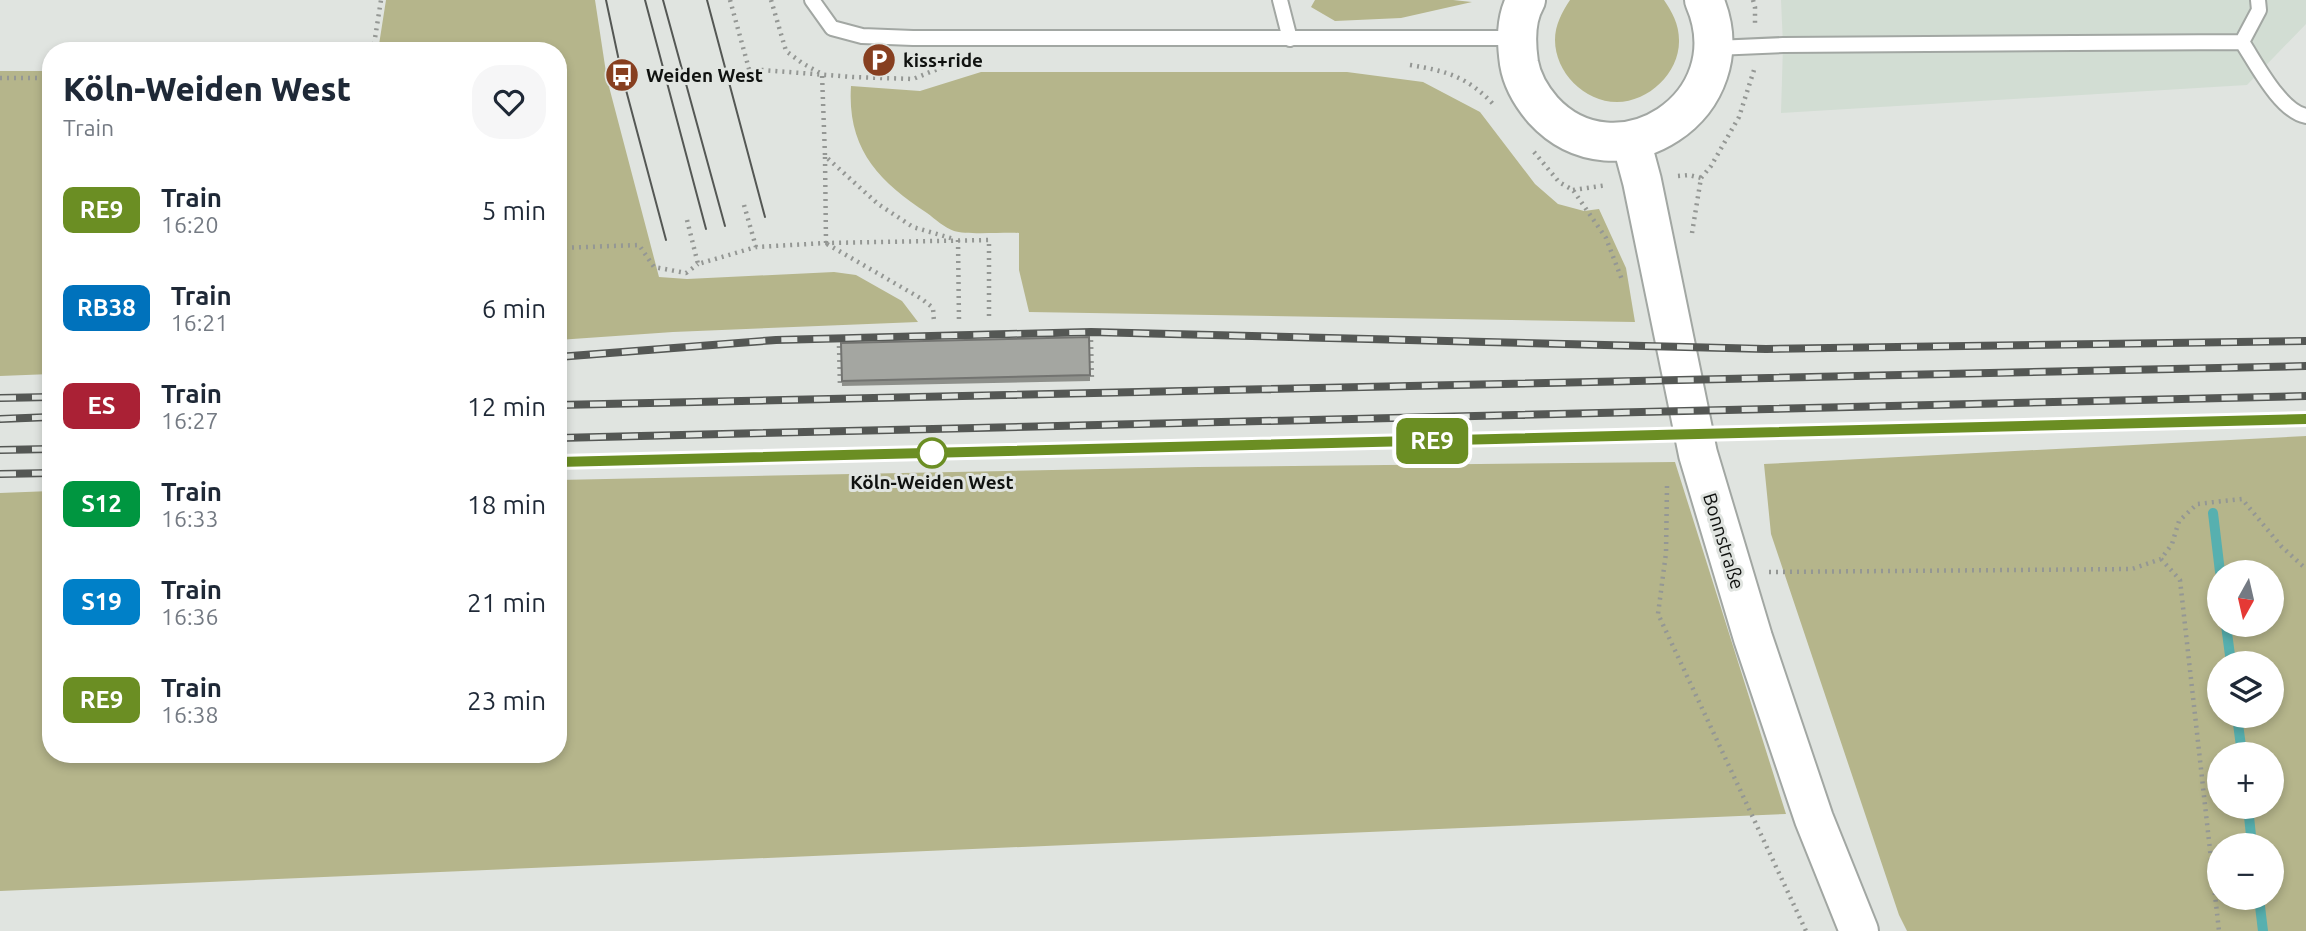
<!DOCTYPE html>
<html lang="en">
<head>
<meta charset="utf-8">
<style>
	:root { --surface:#fff; --page:#f6f6f7; --text:#1f2937; --muted:#747a83 }
	body { margin:0; font-family:Ubuntu,sans-serif; background:var(--page); color:var(--text); height:100vh; display:flex; flex-direction:column; font-size:26px; white-space:nowrap }
	* { box-sizing:border-box; margin:0 }
	p { font-size:23px; color:var(--muted) }
	.icon { flex:none; width:38px; height:38px; fill:none; stroke:currentColor; stroke-width:2; stroke-linecap:round; stroke-linejoin:round }
	.map { position:relative; flex:1; overflow:hidden }
	.side { position:absolute; left:42px; top:42px; width:525px; height:721px; display:flex; flex-direction:column; background:var(--surface); border-radius:28px; box-shadow:0 4px 10px #0003 }
	.side>* { flex:none }
	.badge { padding:0 14px; border-radius:10px; font-size:24px; line-height:46px }
	.needle { width:46px; rotate:188deg }
	.tools { position:absolute; left:2207px; top:560px; display:grid; gap:14px }
	.tools a { display:grid; place-items:center; width:77px; height:77px; border-radius:50%; background:var(--surface); box-shadow:0 4px 10px #0003; font-size:35px }
	.map>.badge { position:absolute; translate:-50% -50%; box-shadow:0 0 0 4px #fff }
	.round { display:grid; place-items:center; flex:none; width:74px; height:74px; border-radius:28px; background:var(--page) }
	.head { display:flex; align-items:center; justify-content:space-between; height:119px; padding:0 21px }
	h1 { font-size:33px; font-weight:800; line-height:52px }
	ul { padding:0; list-style:none }
	li { display:flex; align-items:center; gap:21px; height:98px; padding:0 21px }
	li div { flex:1 }
	li b { display:block; font-size:26px }
	li em { font-style:normal }
	li .badge { min-width:77px; font-weight:700; text-align:center }
	.map>svg:first-child { display:block }
	.built { fill:#d2ddd3 }
	.green { fill:#b5b58b; fill-rule:evenodd }
	.lines { fill:none; stroke-linecap:round; stroke-linejoin:round }
	.stream { stroke:#57b0af; stroke-width:10 }
	.lane-casing { stroke:#a2a7a3; stroke-width:18 }
	.secondary-casing { stroke:#a2a7a3; stroke-width:42 }
	.path { stroke:#949794; stroke-width:4.5; stroke-dasharray:2 5; stroke-linecap:butt }
	.lane { stroke:#fff; stroke-width:14 }
	.secondary { stroke:#fff; stroke-width:38 }
	.tram { stroke:#545754; stroke-width:2 }
	.rail-casing { stroke:#545754; stroke-width:8 }
	.rail { stroke:#e0e4e0; stroke-width:5; stroke-dasharray:16; stroke-linecap:butt }
	.wall { fill:#8d8f8a }
	.building { fill:#a4a6a1; stroke:#737471; stroke-width:2 }
	.line-casing { stroke:#fff; stroke-width:16 }
	.line { stroke:#6b8e23; stroke-width:10 }
	.stop-dot { fill:#fff; stroke:#6b8e23; stroke-width:3.5 }
	.labels { text-anchor:middle; dominant-baseline:central; stroke-width:6; stroke-linejoin:round; paint-order:stroke }
	.poi-label { font-size:19px; font-weight:bold; fill:#101210; stroke:#e0e4e0; text-anchor:start }
	.stop-label { font-size:19px; font-weight:bold; fill:#101210; stroke:#e0e4e0 }
	.street-label { font-size:19px; fill:#101210; stroke:#e0e4e0 }
</style>
</head>
<body>
<div class="map">
<svg width="2306" height="931" viewBox="0 0 2306 931">
	<rect width="100%" height="100%" fill="#e0e4e0"/>
	<!-- built -->
	<path class="built" d="M1781,0H2306V24L2247,85L1781,113L1783,45Z"/>
	<!-- green -->
	<path class="green" d="M386,0H595L607,79L659,277L687,279L834,272L856,275L902,301L918,322L673,332L558,340V51H378Z
		M1315,0H1453L1472,2L1401,18L1335,21L1311,7Z
		M1570,0H1664C1672,12 1679,24 1679,40C1680,72 1649,102 1617,102C1584,102 1555,72 1555,40C1555,25 1562,12 1570,0Z
		M0,71H51V374L0,376Z
		M981,72H1347L1423,82L1480,112L1535,184L1558,204L1584,211L1599,209L1626,268L1635,322L1029,312L1019,270V233C1005,232 966,235 954,231C945,228 935,219 927,213C878,181 847,148 851,86L920,91Z
		M2306,436V931H1907L1899,915L1771,534L1764,464ZM2219,572H2272V625H2219ZM2219,663H2272V716H2219ZM2219,754H2272V807H2219ZM2219,845H2272V898H2219Z
		M1675,462L1786,814L0,891V493L51,491V754H558V480L1198,467Z"/>
	<g class="lines">
		<!-- stream -->
		<path class="stream" d="M2213,513L2220,572
			M2226,625L2231,663
			M2237,716L2242,754
			M2248,807L2252,845
			M2259,898L2263,931"/>
		<!-- lane casing -->
		<g class="lane-casing">
			<path id="lane" d="M812,0L832,28L862,36L913,38H1516
				M1280,0L1290,39
				M2242,42C2256,63 2280,111 2306,116
				M1715,48L1783,45L2242,42L2259,10L2258,0"/>
		</g>
		<!-- secondary casing -->
		<g class="secondary-casing">
			<path id="secondary" d="M1526,0C1515,19 1516,42 1519,63C1522,81 1531,96 1543,110C1616,190 1750,106 1704,0
				M1631,140L1642,181L1698,454L1753,638L1814,819L1859,931"/>
		</g>
		<!-- path -->
		<path class="path" d="M730,0L749,69L853,77L913,79L950,64
			M771,0L786,51L802,63L822,74L825,156L878,204L913,227L954,239
			M1753,0L1755,7V23
			M373,51L381,0
			M1410,65C1447,71 1468,77 1494,105
			M0,78H51
			M1534,152L1559,182L1573,190L1606,238L1622,280
			M825,157L826,243
			M1678,176L1689,175L1701,178
			M1573,190L1607,185
			M744,205L756,247
			M687,220L698,264L756,247L826,243L989,240V320
			M1692,233L1701,178L1711,166L1739,117L1754,70
			M958,240L959,321
			M827,244L922,299L933,308L934,322
			M558,248L639,245L654,267L686,273L698,264
			M1091,340L1092,382
			M839,346L840,388
			M1667,486L1666,553L1658,614L1806,931
			M2161,559L2180,580L2219,931
			M1769,572L2132,569L2161,559L2172,544L2179,521L2197,504L2242,499L2281,546L2306,569"/>
		<!-- lane -->
		<use href="#lane" class="lane"/>
		<!-- secondary -->
		<use href="#secondary" class="secondary"/>
		<!-- tram -->
		<path class="tram" d="M606,0L622,75L666,240
			M645,0L706,229
			M663,0L725,226
			M707,0L765,217"/>
		<!-- rail casing -->
		<g class="rail-casing">
			<path id="rail" d="M558,357L776,340L1091,332L1766,349L2306,341
				M0,398L51,397
				M558,405L2306,366
				M0,419L51,417
				M558,438L2306,396
				M0,450L51,449
				M558,462L2306,419
				M0,474L51,473"/>
		</g>
		<!-- rail -->
		<use href="#rail" class="rail"/>
	</g>
	<!-- wall -->
	<path class="wall" d="M841,343L1090,375V381L842,386Z"/>
	<!-- building -->
	<path class="building" d="M1089,337L1090,375L842,381L841,343Z"/>
	<g class="lines">
		<!-- line casing -->
		<g class="line-casing">
			<path id="line" d="M558,462L2306,419"/>
		</g>
		<!-- line -->
		<use href="#line" class="line"/>
	</g>
	<!-- icons -->
	<defs>
		<g id="parking-disc" transform="scale(1.75)"><circle r="9.5" fill="#873f20" stroke="#e0e4e0"/><path d="M-3.5-5.5H1a3.5 3.5 0 0 1 0 7H-1V5.5H-3.5ZM-1-3.4V-.6H.8a1.4 1.4 0 0 0 0-2.8Z" fill="#fff"/></g>
		<g id="bus-disc" transform="scale(1.75)"><circle r="9.5" fill="#873f20" stroke="#e0e4e0"/><path d="M-5-6H5V4H4V6H2V4H-2V6H-4V4H-5ZM-3.5-4V0h7V-4ZM-3.5 1.2v1.5H-2V1.2ZM2 1.2v1.5H3.5V1.2Z" fill="#fff"/></g>
	</defs>
	<g fill-rule="evenodd">
		<use href="#parking-disc" x="879" y="60"/>
		<use href="#bus-disc" x="622" y="75"/>
	</g>
	<!-- markers -->
	<circle class="stop-dot" cx="932" cy="453" r="14"/>
	<g class="labels">
		<!-- poi labels -->
		<g class="poi-label">
			<text x="903" y="60">kiss+ride</text>
			<text x="646" y="75">Weiden West</text>
		</g>
		<!-- stop labels -->
		<g class="stop-label">
			<text x="932" y="482">Köln-Weiden West</text>
		</g>
		<!-- street labels -->
		<g class="street-label">
			<text transform="translate(1724 541) rotate(73)">Bonnstraße</text>
		</g>
	</g>
</svg>
<div class="tools">
<a><svg class="needle" viewBox="-14 -14 28 28"><path d="M0-13l5 13h-10z" fill="#e53935"/><path d="M0 13l5-13h-10z" fill="#747a83"/></svg></a>
<a><svg class="icon" aria-label="layers" viewBox="0 0 24 24"><path d="M12 4l9 5-9 5-9-5zM3 14l9 5 9-5"/></svg></a>
<a>+</a>
<a>−</a>
</div>
<b class="badge" style="left:1432px;top:441px;background:#6b8e23;color:#fff">RE9</b>
<section class="side">
<div class="head"><div><h1>Köln-Weiden West</h1><p>Train</p></div><a class="round"><svg class="icon" aria-label="heart" viewBox="0 0 24 24"><path d="M12 20l-8-8c-3-5 5-10 8-4 3-6 11-1 8 4z"/></svg></a></div>
<ul>
<li><span class="badge" style="background:#6b8e23;color:#fff">RE9</span><div><b>Train</b><p>16:20</p></div><em>5 min</em></li>
<li><span class="badge" style="background:#0072bc;color:#fff">RB38</span><div><b>Train</b><p>16:21</p></div><em>6 min</em></li>
<li><span class="badge" style="background:#aa2135;color:#fff">ES</span><div><b>Train</b><p>16:27</p></div><em>12 min</em></li>
<li><span class="badge" style="background:#009640;color:#fff">S12</span><div><b>Train</b><p>16:33</p></div><em>18 min</em></li>
<li><span class="badge" style="background:#0080c8;color:#fff">S19</span><div><b>Train</b><p>16:36</p></div><em>21 min</em></li>
<li><span class="badge" style="background:#6b8e23;color:#fff">RE9</span><div><b>Train</b><p>16:38</p></div><em>23 min</em></li>
</ul>
</section>
</div>
</body>
</html>
